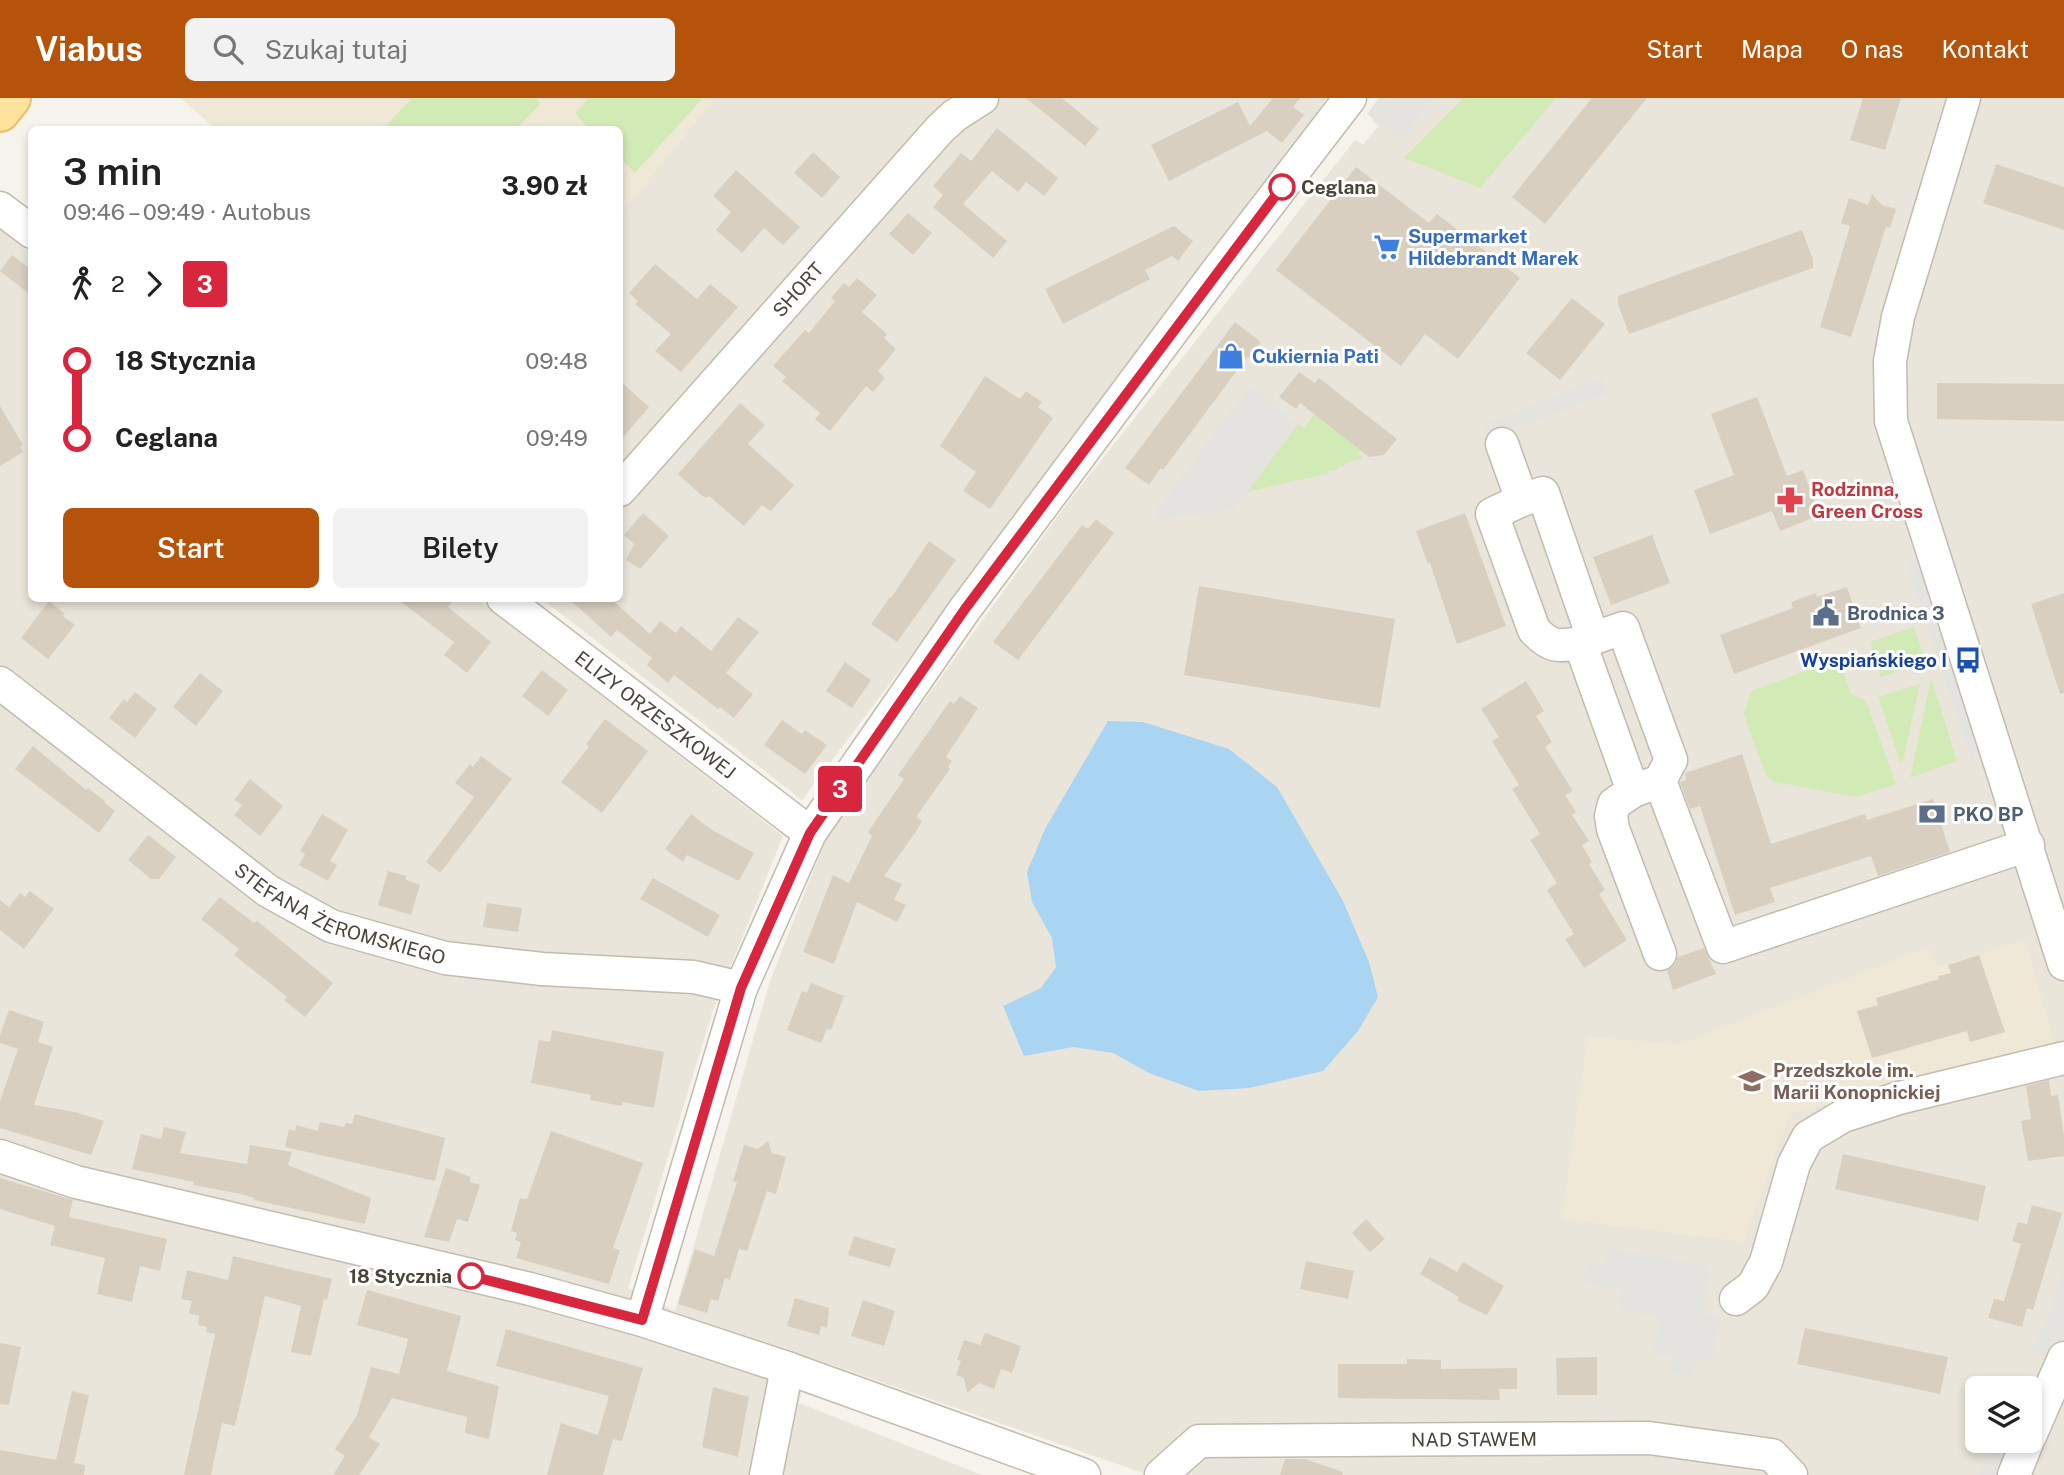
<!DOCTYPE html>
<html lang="pl">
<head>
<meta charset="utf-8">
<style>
	:root { --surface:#fff; --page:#f2f2f2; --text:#222; --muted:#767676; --accent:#b45309 }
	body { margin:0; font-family:"Public Sans",sans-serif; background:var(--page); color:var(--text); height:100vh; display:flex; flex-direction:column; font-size:26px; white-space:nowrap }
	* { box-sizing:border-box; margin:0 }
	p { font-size:23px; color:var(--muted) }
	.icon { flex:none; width:38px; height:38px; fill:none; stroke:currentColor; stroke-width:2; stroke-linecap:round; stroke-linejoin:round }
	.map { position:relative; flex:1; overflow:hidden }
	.panel { position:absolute; left:28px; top:28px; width:595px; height:476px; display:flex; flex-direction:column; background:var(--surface); border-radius:10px; box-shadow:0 4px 10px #0003 }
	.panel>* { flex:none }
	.badge { padding:0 14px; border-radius:5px; font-size:24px; line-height:46px }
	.fabs { position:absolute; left:1965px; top:1278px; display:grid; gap:14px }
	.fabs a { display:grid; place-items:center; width:77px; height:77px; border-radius:10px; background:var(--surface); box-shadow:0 4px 10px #0003; font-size:35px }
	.map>.badge { position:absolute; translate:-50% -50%; box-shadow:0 0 0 4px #fff }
	.legs { display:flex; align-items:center; gap:10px; height:77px; padding:0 35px; font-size:23px }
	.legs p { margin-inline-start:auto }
	.head { display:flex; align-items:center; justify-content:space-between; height:119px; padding:0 35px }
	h1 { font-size:38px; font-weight:600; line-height:52px }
	.cta { display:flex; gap:14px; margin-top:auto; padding:14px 35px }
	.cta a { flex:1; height:80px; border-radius:10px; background:var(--accent); color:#fff; font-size:28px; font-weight:600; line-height:80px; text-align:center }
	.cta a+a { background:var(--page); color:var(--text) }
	ul { padding:0 35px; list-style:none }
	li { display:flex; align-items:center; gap:24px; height:77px; font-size:26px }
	li i { display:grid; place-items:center; width:10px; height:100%; margin:0 9px; background:currentColor }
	li i::after { content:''; width:18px; height:18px; margin:-9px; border:5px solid; border-radius:50%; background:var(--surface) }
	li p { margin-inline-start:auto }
	li:first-child i { background:linear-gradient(#0000 50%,currentColor 0) }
	li:last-child i { background:linear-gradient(currentColor 50%,#0000 0) }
	header { display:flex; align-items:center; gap:42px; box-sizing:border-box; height:98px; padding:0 35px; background:var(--accent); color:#fff }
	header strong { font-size:33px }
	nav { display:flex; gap:38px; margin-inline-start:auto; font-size:24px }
	.search { width:490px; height:63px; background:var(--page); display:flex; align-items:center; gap:18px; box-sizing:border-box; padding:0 24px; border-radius:10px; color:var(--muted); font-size:26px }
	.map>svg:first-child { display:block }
	.residential { fill:#eae5da; fill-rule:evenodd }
	.education { fill:#efe8d6 }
	.green { fill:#d2eab5 }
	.parking { fill:#e5e3e0 }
	.water { fill:#a9d4f2 }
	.building { fill:#d8cfc1 }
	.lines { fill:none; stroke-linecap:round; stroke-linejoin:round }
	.minor-casing { stroke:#c2bbae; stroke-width:35 }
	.major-casing { stroke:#e6c16a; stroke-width:42 }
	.minor { stroke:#fff; stroke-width:32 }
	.major { stroke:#ffe39c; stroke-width:38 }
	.line-1-casing { stroke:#fff; stroke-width:16 }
	.line-1 { stroke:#d7263d; stroke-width:10 }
	.stop-1-dot { fill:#fff; stroke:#d7263d; stroke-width:3.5 }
	.labels { text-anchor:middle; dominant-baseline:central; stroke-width:6; stroke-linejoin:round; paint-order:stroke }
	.stop-label { font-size:19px; font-weight:bold; fill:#4b4439; stroke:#fff; text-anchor:start }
	.shop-label { font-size:19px; font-weight:bold; fill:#366cbe; stroke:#fff; text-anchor:start }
	.street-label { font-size:19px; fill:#4b4439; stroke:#fff }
	.health-label { font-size:19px; font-weight:bold; fill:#be3a42; stroke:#fff; text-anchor:start }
	.service-label { font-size:19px; font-weight:bold; fill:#4e5e75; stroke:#fff; text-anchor:start }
	.transit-label { font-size:19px; font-weight:bold; fill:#164399; stroke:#fff; text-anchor:end }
	.education-label { font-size:19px; font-weight:bold; fill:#785e54; stroke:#fff; text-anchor:start }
</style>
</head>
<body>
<header>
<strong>Viabus</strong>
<div class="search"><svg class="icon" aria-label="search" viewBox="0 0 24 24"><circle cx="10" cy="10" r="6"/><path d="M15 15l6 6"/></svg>Szukaj tutaj</div>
<nav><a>Start</a><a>Mapa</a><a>O nas</a><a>Kontakt</a></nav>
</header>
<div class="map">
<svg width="2064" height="1377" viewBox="0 0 2064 1377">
	<rect width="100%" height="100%" fill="#f6f3ec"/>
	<!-- residential -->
	<path class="residential" d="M714,0H1327L1279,69L802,702L542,501L620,500V117Z
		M1389,0H2064V1377H1149L809,1259L799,1305L982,1377H0V130L31,155L32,500L477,501L783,738L712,915L628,1190L675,1213L770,883L828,735L1069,403L1355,42L1363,46L1378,29L1372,22ZM1978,1290H2030V1342H1978Z"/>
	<!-- education -->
	<path class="education" d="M180,0H714L620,117V32L216,31Z
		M2025,842L2056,951L1790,1016L1743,1144L1562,1121L1588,939L1681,946L1929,849L1937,869Z"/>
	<!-- green -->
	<path class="green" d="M412,0H535L541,5L516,31H383Z
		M589,0H703L635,75L620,60V32L589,31L575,15Z
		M1463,0H1556L1480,90L1404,60Z
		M1315,316L1361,352L1358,355L1364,360L1345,365V368L1337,369V372L1328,373L1329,375L1247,394L1298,326L1304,330Z
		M1914,529L1926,564L1881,579L1870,544Z
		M1835,562L1841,565L1850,595L1866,603L1896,686L1856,699L1775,684L1766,678L1744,616L1751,593Z
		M1931,580L1957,663L1910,680Z
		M1920,586L1903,663L1900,664L1878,599Z"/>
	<!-- parking -->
	<path class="parking" d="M1379,0H1434L1402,42L1367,16Z
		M1601,279L1608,295L1487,342L1483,327Z
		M1251,287L1298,326L1247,394L1233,411L1159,421L1152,418Z
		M1921,460L1936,507L1921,512L1907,465Z
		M1945,522L1987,656L1971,661L1927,528Z
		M1609,1150L1711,1169L1702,1215L1720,1218L1712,1264L1696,1261L1693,1279L1670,1275L1673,1259L1653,1255L1660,1219L1617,1211L1621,1192L1583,1185L1587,1163L1606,1167Z
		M2064,1168V1236L2054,1261L2030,1253L2052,1209Z
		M1993,1342H2014L1999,1377H1978Z"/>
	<!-- water -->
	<path class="water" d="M1108,623L1143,624L1229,651L1277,689L1343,803L1369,864L1378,899L1358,933L1323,973L1249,990L1199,993L1149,975L1113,955L1073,949L1024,958L1003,908L1041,890L1056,869L1052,840L1032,804L1027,774L1045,731Z"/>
	<!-- building -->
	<path class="building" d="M1026,0H1062L1099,31L1085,48Z
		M1273,0H1300L1293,9L1304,17L1282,45L1267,33L1169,83L1151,47L1238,4L1250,28Z
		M1592,0H1647L1545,126L1512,99Z
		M1863,0H1901L1885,52L1850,42Z
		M997,30L1058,80L1044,98L1026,84L1018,94L992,73L963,106L1007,143L993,160L933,109L943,97L933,88L961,55L971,63Z
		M813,54L840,79L822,100L794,75Z
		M1996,66L2064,89V132L1983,105Z
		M1356,69L1429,125L1437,116L1520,180L1458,261L1425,236L1401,268L1276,172Z
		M736,72L800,129L783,147L764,130L742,155L716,132L731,114L713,98Z
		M1872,96L1882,107L1896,111L1890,130L1886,129L1851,239L1820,229L1850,128L1841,125L1849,100L1868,107Z
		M908,115L932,135L913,157L889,136Z
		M1174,128L1193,143L1178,163L1172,158L1145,172L1150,181L1063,226L1045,191Z
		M1802,132L1813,162V170L1629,236L1618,206V198Z
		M12,157L32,172V198L0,173Z
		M655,166L697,201L710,186L738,209L681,274L655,253L671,236L635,206L638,203L629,195Z
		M857,180L877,197L862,214L887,236L884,240L896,251L878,273L885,280L873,294L866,288L830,333L815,321L820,315L782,283L786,279L773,268L805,232L809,235L835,203L831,200L844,185L849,189Z
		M1572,200L1605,226L1560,282L1526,255Z
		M1235,224L1261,244L1249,260L1247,259L1163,372L1161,370L1149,387L1125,370Z
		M1299,274L1315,285L1319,280L1397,341L1384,357L1369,359L1300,305L1296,311L1279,299Z
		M985,278L1020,301L1026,293L1042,304L1038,309L1053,320L990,411L963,393L976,374L940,348Z
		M620,283L649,309L620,343Z
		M1937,285L2064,286V323L1937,321Z
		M1757,299L1787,378L1803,372L1820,417L1780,433L1772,413L1710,436L1694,392L1734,377L1711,316Z
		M740,305L765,327L748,346L794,387L771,413L762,407L744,428L709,398L707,400L701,397L678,376Z
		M0,308L23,347L20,349L23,354L0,368Z
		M643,415L669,438L640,471L626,462L634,446L624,437Z
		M1465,415L1506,528L1457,546L1430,465L1428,466L1416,433Z
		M1096,421L1114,435L1018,562L993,544L1082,427L1088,431Z
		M1652,437L1670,485L1611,507L1593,459Z
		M929,443L956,462L897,544L871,526L890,499L891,500Z
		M1199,488L1395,521L1380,610L1184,577Z
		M1847,489L1861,530L1734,576L1720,537L1793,510L1791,504L1816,495L1817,499Z
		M2064,495V595L2060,596L2031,506Z
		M396,500H455L448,509L491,544L467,575L444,557L454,544Z
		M568,500H610L650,536L660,523L676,535L681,528L711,553L738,519L759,534L726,575L753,596L734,620L720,609L718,611L674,577L668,585L647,567L652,560L617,532L611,539Z
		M49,503L65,516L63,518L75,527L48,561L21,540Z
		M845,564L871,582L852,610L826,593Z
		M542,572L568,592L548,618L522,598Z
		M200,575L223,593L196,628L173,609Z
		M1526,583L1544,613L1536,618L1552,644L1545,649L1573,693L1565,697L1576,714L1572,717L1589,743L1582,747L1592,764L1589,766L1605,792L1599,796L1627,842L1584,870L1565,841L1574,836L1547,792L1557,785L1530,742L1540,736L1512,691L1519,687L1492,643L1499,639L1481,611Z
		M135,594L157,611L135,640L109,620L124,601L127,604Z
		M960,598L978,610L946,659L952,663L948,669L950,671L916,719L922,723L915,735L884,778L902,786L894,802L906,807L897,824L857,804L834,866L803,854L833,777L849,785L872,738L868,734L904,681L898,677L950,603L954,606Z
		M605,621L648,653L602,715L561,684L589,649L586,646Z
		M782,622L802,636L805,632L827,647L805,676L764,647Z
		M33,648L86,692L88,690L105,703L104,704L115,713L99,735L15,671Z
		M1742,656L1771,746L1865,716L1867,722L1933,701L1950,754L1878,778L1871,758L1770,790L1775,804L1735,817L1700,708L1690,711L1680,684L1686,682L1685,675Z
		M481,658L512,681L440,775L426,764L474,699L455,685L470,666L473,669Z
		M250,681L283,708L260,738L234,717L242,707L234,702Z
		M322,716L348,732L330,763L337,767L328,783L299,767L305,756L300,753Z
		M691,716L712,732L754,755L739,783L687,757L683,764L665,751Z
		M148,737L176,759L159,781H151L128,762Z
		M388,773L406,778V782L420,787L411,817L378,807Z
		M653,780L720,817L708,839L640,801Z
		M30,793L54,811L24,851L0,832V802L9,809L20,795L25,799Z
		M220,799L254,825L257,823L333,885L305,919L284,902L287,899L234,857L239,851L201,821Z
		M487,805L522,810L518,834L483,829Z
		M1704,850L1716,876L1673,892L1667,873L1675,867L1678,859Z
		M1979,857L2005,934L1970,944L1967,933L1872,960L1857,913L1878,907L1876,900L1939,881L1938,878L1951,875L1948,867Z
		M811,885L844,898L831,932L827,931L821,945L787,932L802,893L807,895Z
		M9,912L44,924L38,944L53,949L34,1007L75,1014L104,1023L91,1057L0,1030V1003L18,951L0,945V937Z
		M552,932L664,954L654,1010L623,1004L622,1008L590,1002L591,997L531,985L539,942L550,944Z
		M2049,982L2051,998L2058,997L2064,1037V1058L2028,1063L2021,1023L2031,1021L2026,988Z
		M355,1016L445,1040L435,1083L285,1049L289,1031L295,1033L296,1027L318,1033L320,1024L344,1029L346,1025L352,1026Z
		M164,1029L186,1034L180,1055L247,1066L250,1047L292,1054L288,1067L371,1100L365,1126L254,1102V1100L241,1096L193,1087L194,1084L132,1071L141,1036L161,1041Z
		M551,1033L643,1065L613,1150L620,1152L609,1186L516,1160L521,1144L515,1142L517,1135L511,1133L520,1100L527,1101Z
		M768,1043L772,1055L786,1059L776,1096L767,1093L747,1153L739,1151L730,1182L725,1180L718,1203L711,1201L707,1215L678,1206L695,1151L714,1158L737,1084L733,1083L744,1047L758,1051Z
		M1843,1056L1986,1088L1978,1123L1835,1091Z
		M446,1070L471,1079L470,1084L480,1087L468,1124L457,1121L449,1144L424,1139Z
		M0,1080L73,1102L69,1119L167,1141L160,1173L140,1168L132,1204L97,1196L105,1160L50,1147L55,1128L0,1111Z
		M2032,1107L2062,1115L2033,1212L2027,1210L2022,1229L1988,1220L1994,1201L2004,1203L2021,1146L2012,1143L2018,1124L2027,1126Z
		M1366,1121L1385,1141L1370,1154L1352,1135Z
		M854,1138L896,1151L890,1169L848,1157Z
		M233,1158L332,1181L327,1202L324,1201L311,1258L291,1254L301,1208L265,1198L235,1328L222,1325L211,1377H184L215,1236L206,1234L207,1229L198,1227L199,1218L189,1215L192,1203L181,1201L187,1172L228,1182Z
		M1430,1159L1457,1174L1463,1164L1504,1188L1487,1217L1457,1203L1459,1199L1420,1176Z
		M1306,1163L1354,1173L1348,1201L1300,1191Z
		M367,1192L461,1218L447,1273L499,1288L489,1341L465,1335L467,1319L392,1300L369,1339L380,1346L359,1377H333L345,1358L335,1351L357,1317L371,1269L399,1276L408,1241L357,1227Z
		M795,1200L829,1210L827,1230L821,1228L819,1237L787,1228Z
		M863,1202L895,1213L884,1248L851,1238Z
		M1805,1230L1948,1259L1940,1296L1797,1266Z
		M506,1231L643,1270L622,1343L608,1340L613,1341L603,1377H547L561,1325L598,1337L609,1298L496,1268Z
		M985,1235L1021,1248L1012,1275L1001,1271L994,1291L979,1285L967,1295L964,1280L956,1277L961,1263L957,1262L964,1242L980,1247Z
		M0,1245L21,1249L9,1307L0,1306Z
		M1597,1259V1297H1557L1556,1260Z
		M1407,1261L1441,1262V1271L1517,1270V1291H1499L1500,1302L1338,1300V1266H1407Z
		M713,1289L749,1299L738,1359L702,1349Z
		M72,1293L89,1297L74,1365L85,1367L84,1377H0V1352L56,1362Z
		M1285,1361H1305L1343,1374L1342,1377H1280Z"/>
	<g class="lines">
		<!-- minor casing -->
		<g class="minor-casing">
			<g id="minor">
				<path d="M1964,0L1898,219L1890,263L1891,323L2064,866"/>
				<path d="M0,110L32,134"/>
				<path d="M1502,346L1522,402L1543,395L1593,540"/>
				<path id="s1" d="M620,392L940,31L954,18L982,0"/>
				<path d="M1522,402L1492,416L1534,532C1550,549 1557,549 1580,545"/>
				<path id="s2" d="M503,500L810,735"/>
				<path id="s3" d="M0,585L268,793L331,828L445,860L542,871L694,879L741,890"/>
				<path d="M1633,693L1580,545L1623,530L1671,662L1660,683"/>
				<path d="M1660,856L1613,731L1611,718L1614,706L1633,693L1660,683L1723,849L2028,747"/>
				<path d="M0,1058L76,1084L530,1191L642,1222L787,1270L1084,1377"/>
				<path d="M1736,1201L1753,1188L1766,1164L1794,1066L1808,1039L1843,1018L1899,1000L2064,960"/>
				<path d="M642,1222L741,890L810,735L965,511L1215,176L1350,0"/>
				<path d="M2030,1338L2064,1260"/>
				<path d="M766,1377L787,1270"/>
				<path id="s4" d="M1161,1377L1199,1343L1649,1340L1772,1357L1791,1377"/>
				<path d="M2014,1377L2028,1342"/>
			</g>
		</g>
		<!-- major casing -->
		<g class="major-casing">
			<path id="major" d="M0,14L11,0"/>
		</g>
		<!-- minor -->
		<use href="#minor" class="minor"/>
		<!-- major -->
		<use href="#major" class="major"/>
	</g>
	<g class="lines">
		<!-- line-1 casing -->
		<g class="line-1-casing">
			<path id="line-1" d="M471,1178L642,1222L741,890L810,735L965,511L1282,89"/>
		</g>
		<!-- line-1 -->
		<use href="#line-1" class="line-1"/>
	</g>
	<!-- icons -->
	<defs>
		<g id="supermarket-bare" transform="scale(2.1)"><path d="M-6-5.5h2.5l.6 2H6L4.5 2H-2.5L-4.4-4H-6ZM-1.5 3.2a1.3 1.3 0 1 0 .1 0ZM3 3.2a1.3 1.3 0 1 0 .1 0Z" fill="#3f7fe0" stroke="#fff" stroke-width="2.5" paint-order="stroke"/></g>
		<g id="shop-bare" transform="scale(2.1)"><path d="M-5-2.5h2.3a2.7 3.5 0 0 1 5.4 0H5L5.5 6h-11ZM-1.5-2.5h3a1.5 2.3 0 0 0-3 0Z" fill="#3f7fe0" stroke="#fff" stroke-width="2.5" paint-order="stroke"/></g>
		<g id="pharmacy-bare" transform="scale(2.1)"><path d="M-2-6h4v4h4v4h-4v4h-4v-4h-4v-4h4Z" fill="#e0444e" stroke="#fff" stroke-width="2.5" paint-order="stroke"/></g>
		<g id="civic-bare" transform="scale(2.1)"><path d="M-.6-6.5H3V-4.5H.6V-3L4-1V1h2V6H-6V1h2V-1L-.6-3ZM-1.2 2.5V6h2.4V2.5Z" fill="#5c6f8a" stroke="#fff" stroke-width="2.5" paint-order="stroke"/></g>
		<g id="bus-bare" transform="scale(2.1)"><path d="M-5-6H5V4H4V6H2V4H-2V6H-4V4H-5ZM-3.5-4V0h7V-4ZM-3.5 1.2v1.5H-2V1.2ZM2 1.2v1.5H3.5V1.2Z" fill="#1a4fb4" stroke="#fff" stroke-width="2.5" paint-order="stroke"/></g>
		<g id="bank-bare" transform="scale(2.1)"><path d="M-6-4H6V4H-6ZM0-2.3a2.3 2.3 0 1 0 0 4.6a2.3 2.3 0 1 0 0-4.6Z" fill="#5c6f8a" stroke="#fff" stroke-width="2.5" paint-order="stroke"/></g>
		<g id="school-bare" transform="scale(2.1)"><path d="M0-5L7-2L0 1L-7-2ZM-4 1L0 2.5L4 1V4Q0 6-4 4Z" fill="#8d6e63" stroke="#fff" stroke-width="2.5" paint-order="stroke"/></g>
	</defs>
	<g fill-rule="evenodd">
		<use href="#supermarket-bare" x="1387" y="149"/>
		<use href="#shop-bare" x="1231" y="258"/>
		<use href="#pharmacy-bare" x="1790" y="402"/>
		<use href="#civic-bare" x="1826" y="515"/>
		<use href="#bus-bare" x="1968" y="562"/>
		<use href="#bank-bare" x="1932" y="716"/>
		<use href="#school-bare" x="1752" y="983"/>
	</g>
	<!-- markers -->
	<g class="stop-1-dot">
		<circle cx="1282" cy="89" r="12"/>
		<circle cx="471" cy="1178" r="12"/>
	</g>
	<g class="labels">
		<!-- stop labels -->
		<g class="stop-label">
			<text x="1301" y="89">Ceglana</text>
			<text x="452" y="1178" text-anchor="end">18 Stycznia</text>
		</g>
		<!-- shop labels -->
		<g class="shop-label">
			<text x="1408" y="138">Supermarket<tspan x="1408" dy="22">Hildebrandt Marek</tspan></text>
			<text x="1252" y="258">Cukiernia Pati</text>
		</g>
		<!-- street labels -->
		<g class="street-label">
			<text stroke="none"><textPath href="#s1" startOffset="268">SHORT</textPath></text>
			<text stroke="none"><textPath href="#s2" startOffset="192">ELIZY ORZESZKOWEJ</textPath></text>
			<text stroke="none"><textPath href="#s3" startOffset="415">STEFANA ŻEROMSKIEGO</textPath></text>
			<text stroke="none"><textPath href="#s4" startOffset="326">NAD STAWEM</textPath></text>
		</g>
		<!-- health labels -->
		<g class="health-label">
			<text x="1811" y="391">Rodzinna,<tspan x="1811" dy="22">Green Cross</tspan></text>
		</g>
		<!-- service labels -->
		<g class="service-label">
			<text x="1847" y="515">Brodnica 3</text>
			<text x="1953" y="716">PKO BP</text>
		</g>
		<!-- transit labels -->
		<g class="transit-label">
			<text x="1947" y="562">Wyspiańskiego I</text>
		</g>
		<!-- education labels -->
		<g class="education-label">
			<text x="1773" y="972">Przedszkole im.<tspan x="1773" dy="22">Marii Konopnickiej</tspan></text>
		</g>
	</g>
</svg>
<div class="fabs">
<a><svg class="icon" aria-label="layers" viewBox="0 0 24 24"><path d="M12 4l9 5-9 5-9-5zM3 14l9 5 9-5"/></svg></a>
</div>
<b class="badge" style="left:840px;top:691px;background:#d7263d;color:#fff">3</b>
<section class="panel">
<div class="head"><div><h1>3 min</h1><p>09:46 – 09:49 · Autobus</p></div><b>3.90 zł</b></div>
<div class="legs"><svg class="icon" aria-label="walk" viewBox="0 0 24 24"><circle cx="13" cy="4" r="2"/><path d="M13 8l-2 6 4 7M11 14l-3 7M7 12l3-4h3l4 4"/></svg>2<svg class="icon" aria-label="forward" viewBox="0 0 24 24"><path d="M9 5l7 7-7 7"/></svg><b class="badge" style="background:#d7263d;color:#fff">3</b></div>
<ul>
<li><i style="color:#d7263d"></i><b>18 Stycznia</b><p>09:48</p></li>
<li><i style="color:#d7263d"></i><b>Ceglana</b><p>09:49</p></li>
</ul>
<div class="cta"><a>Start</a><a>Bilety</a></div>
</section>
</div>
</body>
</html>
